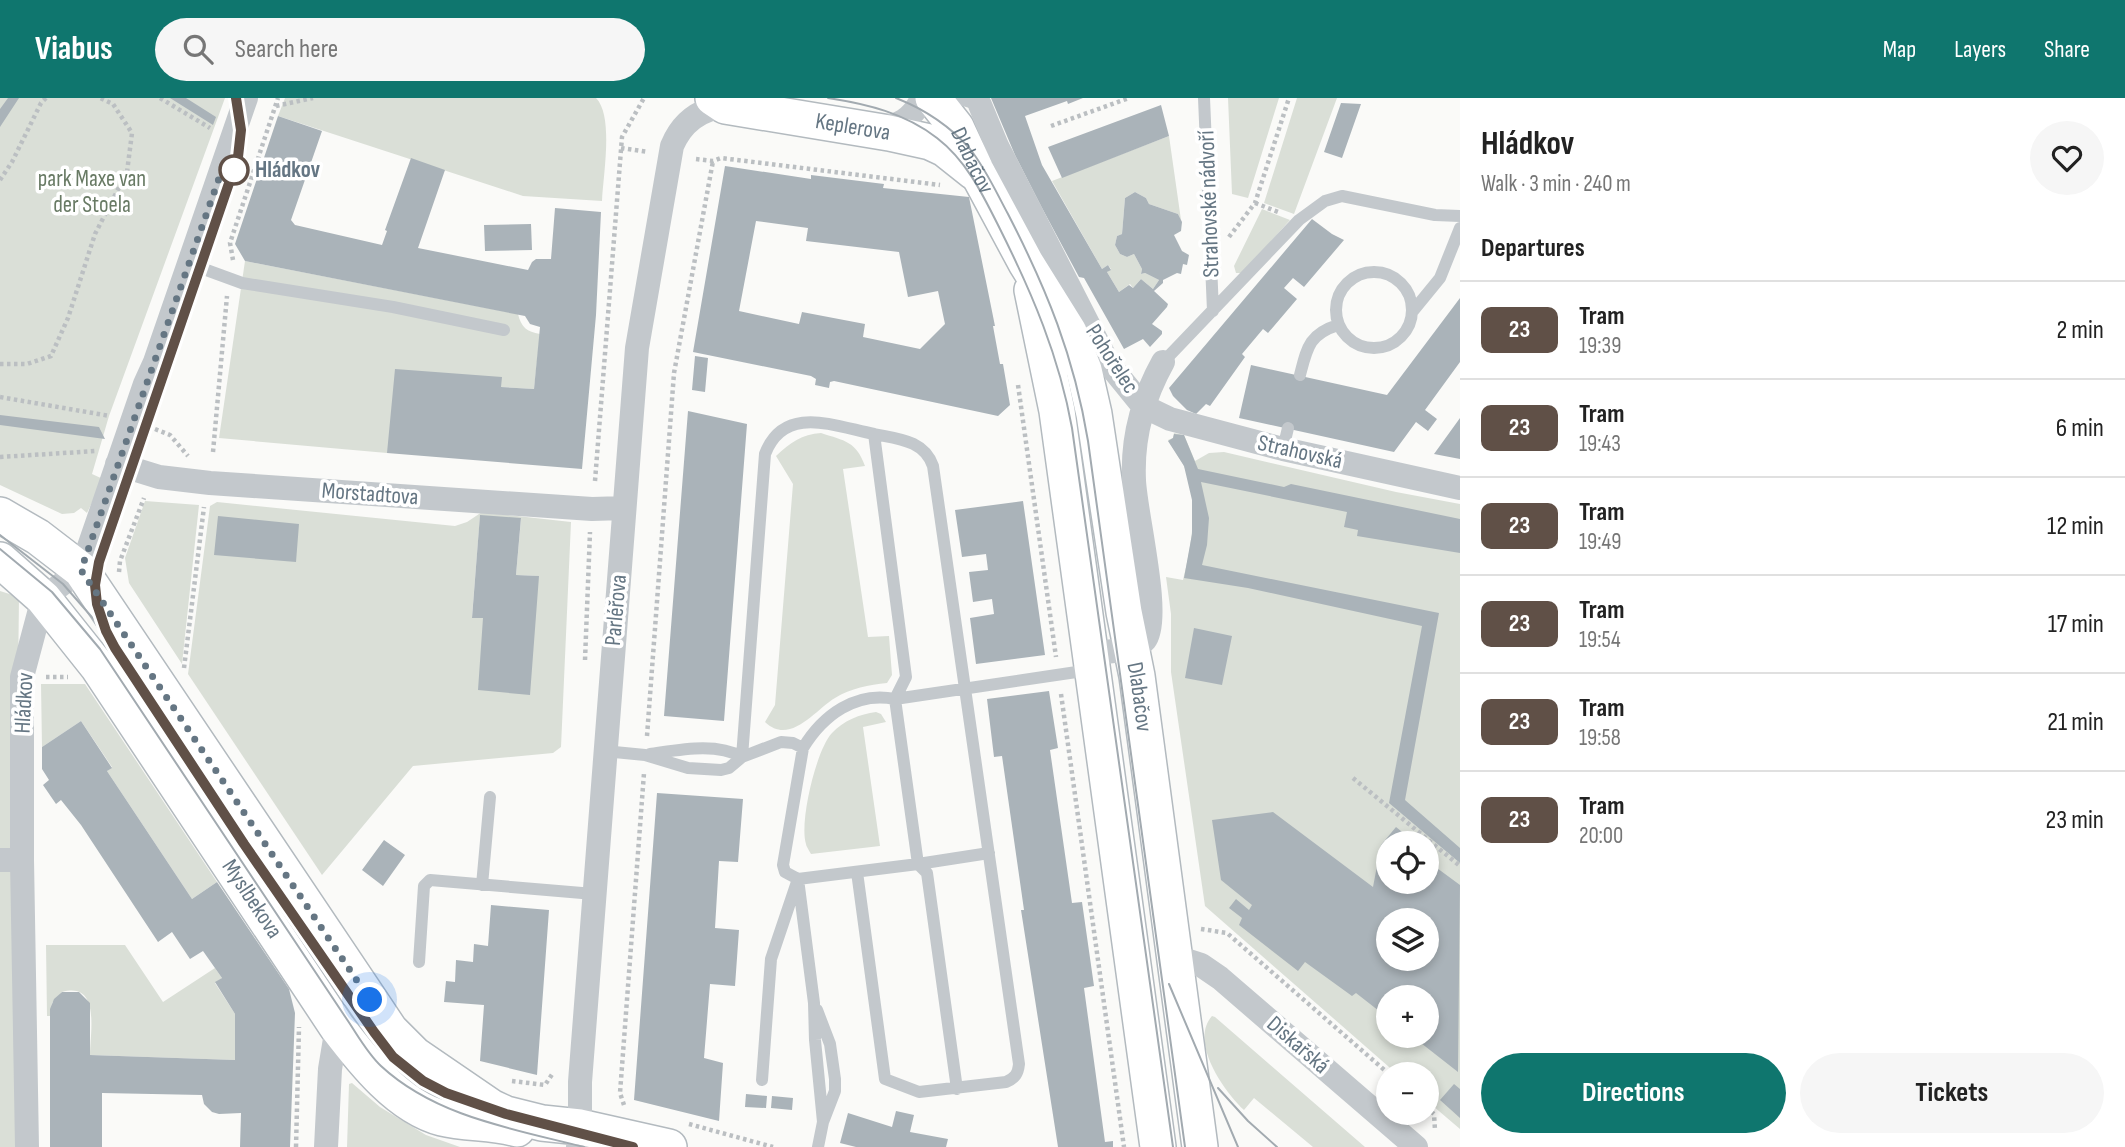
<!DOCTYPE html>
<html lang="en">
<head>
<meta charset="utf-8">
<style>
	:root { --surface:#fff; --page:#f6f6f6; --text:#222; --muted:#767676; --line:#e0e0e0; --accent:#0f766e }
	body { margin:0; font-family:"Sofia Sans Condensed",sans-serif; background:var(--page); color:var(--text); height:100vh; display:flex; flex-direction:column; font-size:26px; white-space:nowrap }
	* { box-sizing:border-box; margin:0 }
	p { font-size:23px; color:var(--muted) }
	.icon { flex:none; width:38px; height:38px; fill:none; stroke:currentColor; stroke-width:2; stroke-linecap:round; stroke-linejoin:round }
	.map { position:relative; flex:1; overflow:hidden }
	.details { display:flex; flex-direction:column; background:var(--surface); width:665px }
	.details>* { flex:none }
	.badge { padding:0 14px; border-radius:10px; font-size:24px; line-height:46px }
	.controls { position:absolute; left:1376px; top:733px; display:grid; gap:14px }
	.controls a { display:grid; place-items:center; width:63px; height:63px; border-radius:50%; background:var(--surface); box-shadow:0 4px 10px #0003; font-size:35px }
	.you { position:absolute; width:35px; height:35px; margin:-18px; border:5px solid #fff; border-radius:50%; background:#1a73e8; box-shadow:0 0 0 10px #1a73e833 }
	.map>.badge { position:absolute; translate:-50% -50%; box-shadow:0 0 0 4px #fff }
	h2 { padding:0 21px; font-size:26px; line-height:63px }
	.round { display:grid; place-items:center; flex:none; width:74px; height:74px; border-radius:37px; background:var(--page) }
	.summary { display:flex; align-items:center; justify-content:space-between; height:119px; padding:0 21px }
	h1 { font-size:33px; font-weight:700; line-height:52px }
	.action { display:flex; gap:14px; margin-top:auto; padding:14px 21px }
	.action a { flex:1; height:80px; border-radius:42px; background:var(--accent); color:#fff; font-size:28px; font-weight:700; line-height:80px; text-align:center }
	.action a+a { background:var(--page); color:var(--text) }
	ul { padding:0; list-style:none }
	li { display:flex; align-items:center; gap:21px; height:98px; padding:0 21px; border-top:2px solid var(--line) }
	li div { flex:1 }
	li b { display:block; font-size:26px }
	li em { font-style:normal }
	li .badge { min-width:77px; font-weight:700; text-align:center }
	header { display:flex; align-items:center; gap:42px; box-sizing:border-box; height:98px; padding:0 35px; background:var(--accent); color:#fff }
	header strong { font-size:33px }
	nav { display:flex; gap:38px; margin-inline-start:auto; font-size:24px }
	.search { width:490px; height:63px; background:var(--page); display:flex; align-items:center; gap:18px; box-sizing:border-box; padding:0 24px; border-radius:38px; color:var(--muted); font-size:26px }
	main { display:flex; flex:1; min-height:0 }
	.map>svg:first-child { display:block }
	.green { fill:#dadfd7; fill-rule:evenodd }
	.building { fill:#aab3b9; fill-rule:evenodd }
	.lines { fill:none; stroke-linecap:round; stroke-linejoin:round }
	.secondary-casing { stroke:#b3babf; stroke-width:38 }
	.path { stroke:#bbbfc2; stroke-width:4.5; stroke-dasharray:3.5 3.5; stroke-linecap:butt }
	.lane { stroke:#c3c8cc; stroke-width:12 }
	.street { stroke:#c3c8cc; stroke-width:24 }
	.secondary { stroke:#fff; stroke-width:35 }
	.tram { stroke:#a2aab0; stroke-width:2 }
	.line-casing { stroke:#fff; stroke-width:16 }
	.line { stroke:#605047; stroke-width:10 }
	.walk { stroke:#657683; stroke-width:7; stroke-dasharray:0 12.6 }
	.stop-dot { fill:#fff; stroke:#605047; stroke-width:3.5 }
	.labels { text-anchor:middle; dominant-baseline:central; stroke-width:7; stroke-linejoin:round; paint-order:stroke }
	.street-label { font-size:23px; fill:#657683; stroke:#fff }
	.stop-label { font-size:23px; font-weight:bold; fill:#657683; stroke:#fff; text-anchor:start }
	.park-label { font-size:23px; fill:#687a64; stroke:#fff }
</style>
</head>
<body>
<header>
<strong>Viabus</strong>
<div class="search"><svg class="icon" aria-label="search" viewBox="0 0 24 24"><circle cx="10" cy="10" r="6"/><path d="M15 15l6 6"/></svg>Search here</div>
<nav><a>Map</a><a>Layers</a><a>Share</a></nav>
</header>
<main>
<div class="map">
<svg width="1460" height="1049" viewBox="0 0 1460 1049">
	<rect width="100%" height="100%" fill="#fafaf8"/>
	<!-- green -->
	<path class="green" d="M0,0H225L109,318L92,376L103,381L87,415L81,410L74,415L62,416L0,387Z
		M285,0H596C614,18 603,78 602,103L523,98L278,18Z
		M1228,0H1279L1248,100L1232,96Z
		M1297,0H1337L1294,116L1264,105Z
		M1169,38L1181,122L1178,116L1149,106L1146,100L1135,94L1125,100L1122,136L1117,138L1115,147L1120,156L1127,159L1134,156L1142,171L1141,176L1145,175L1159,182L1153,191L1141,181L1133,190L1130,186L1119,194L1107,174L1111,171L1108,167L1102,171L1052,83Z
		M1262,111L1290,122L1243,175H1236L1234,168Z
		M245,163L518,216C521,229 527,234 540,236L534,291L501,289L387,355L219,340Z
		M821,335C845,343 856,343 865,368L843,371L868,539L889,538L892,577L887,585C869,587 851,590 835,600C815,612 790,648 765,624L775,607L793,386L776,358C790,345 802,336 821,335Z
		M1174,335L1184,337L1195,363L1209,355L1224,354L1396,394L1460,406V1031L1426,1002V976H1397L1205,808L1171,574V516L1166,479L1183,482C1192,446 1200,400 1183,366C1178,358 1173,350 1168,342L1173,340ZM1388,746H1426V784H1388ZM1388,822H1426V861H1388ZM1388,900H1426V938H1388Z
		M145,403L199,407L182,566L129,485L125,460Z
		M217,404L455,428L467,424L482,414L571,424L561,649L553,655L413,668L322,777L188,576L210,408ZM480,418L521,421L516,477L538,478L483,520L472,519Z
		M0,493L19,499L16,750L0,751Z
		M41,586H85L217,784L192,801L107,673L112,669L81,623L42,649Z
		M876,614L881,616L886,624L863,629L880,748L811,756C810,754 806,748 806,746C799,725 816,652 832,635C843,623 860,616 876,614Z
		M0,773H16L22,1049H0Z
		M46,847H125L163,904L215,870L222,880L215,885L235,916V962L90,957C90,935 101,883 62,894L52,905L51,918H47Z
		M1212,918L1215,919L1365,1049H1313L1254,1000L1244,1012C1224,993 1189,944 1212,918Z
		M352,985L380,1009L426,1037L460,1049H347L349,986Z"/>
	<!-- building -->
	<path class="building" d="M8,0H19L0,29V11Z
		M170,0H186L216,19L213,27Z
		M991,0H1083L1068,6L1067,3L1025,18L1042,67L1102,171L1108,167L1111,172L1107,174L1119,194L1129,187L1133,190L1141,181L1153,191L1159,182L1145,175L1141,176L1142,171L1134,156L1127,159L1120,156L1115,147L1117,138L1122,136L1125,100L1135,94L1146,100L1149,106L1178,116L1182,124L1181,133L1174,137L1182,153L1189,157L1187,167L1183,166L1181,176L1177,175L1163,182V185L1154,193L1168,206L1167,209L1152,226L1162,233V236L1150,249L1143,241L1124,251L1084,180L1079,179L1042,110L1015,57Z
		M1341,5L1361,6L1342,60L1324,54Z
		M1161,7L1169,38L1062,80L1048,49Z
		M278,18L322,33L291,122L295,127L382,147L387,133L385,132L411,60L445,72L418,150L528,172L532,164L536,161H551L555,110L601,114L596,217L582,371L387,355L395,271L502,279L501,289L534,291L540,229L530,226L525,218L245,163L235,146Z
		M725,68L811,81V77L884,86L883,90L969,99L995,228H993L1000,266H1003L1010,307L998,318L834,283L830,284L829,290L815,287L816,281L811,278L693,254ZM756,123L808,130L806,143L899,154L908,199L938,193L945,226L920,251L863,239L865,226L802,214L799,226L739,213Z
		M1312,121L1332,136L1344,142L1304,189L1293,180L1284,190L1297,201L1268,235L1263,231L1242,256L1245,259L1210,308L1206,306L1196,316L1187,312L1173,298L1169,290Z
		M531,126L532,152L485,153L484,127Z
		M1460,200V264L1425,312L1437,321L1428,333L1416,324L1394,354L1239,320L1251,267L1387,297Z
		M695,258L708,260L705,294L692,292Z
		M688,313L747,326L724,623L664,618Z
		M0,317L99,329L105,341L0,327Z
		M1460,320V361L1434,356Z
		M1174,336L1184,337L1198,371L1284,389L1291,386L1460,421V455L1357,438L1358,432L1344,429L1347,414L1201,384L1209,420L1207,447L1202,467L1439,515L1405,702L1460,750V765L1389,705L1422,528L1248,490L1184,480L1192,436V402L1184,368L1168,343L1173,340Z
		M1023,403L1045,557L976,566L970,520L994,516L992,501L973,504L969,474L988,472L986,456L962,459L955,412Z
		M480,417L521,420L516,477L539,478L530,597L478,592L483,520H472Z
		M218,418L299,426L296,464L214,457Z
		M1194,530L1232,538L1222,587L1185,580Z
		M1049,593L1058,650L1050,652L1072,805L1082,804L1094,888L1084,890L1105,1044L1113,1043V1049H1058L1021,812H1024L1002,658L994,659L987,601Z
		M81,623L112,670L107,673L192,801L217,784L289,891L295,915L290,1049H240L241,1015L219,1016L212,1014L204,1006L202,997L102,995V1049H50V911L54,901L62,894H79L90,905V957L235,962V916L215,884L222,880L203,853L190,861L172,834L158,844L81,727L61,702L56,706L43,687L49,682L42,671V649Z
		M657,695L743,701L738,764L719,763L715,830L739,832L735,888L710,886L704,960L723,965L719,1023L634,1002Z
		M1273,714L1373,789L1381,747L1396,729L1417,746H1388V784H1426V762L1460,787L1458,974L1412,938H1426V900H1388V920L1356,895L1352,898L1305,864L1298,873L1239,827L1242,820L1229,810L1236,801L1249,812L1252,807L1221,782L1212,722ZM1388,822H1426V861H1388Z
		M384,742L405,757L383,788L362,772Z
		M491,807L549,812L537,977L480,963L484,907L444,904L446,883L455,884L456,862L473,864L474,846L488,848Z
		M1454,986L1460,991V1020L1440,1002Z
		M746,996L767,998L766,1010L745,1009Z
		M772,998L793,1000L792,1012L771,1010Z
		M896,1013L914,1017L910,1034L948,1041L946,1049H856L840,1045L848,1015L892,1029Z"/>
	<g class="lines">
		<!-- secondary casing -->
		<g class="secondary-casing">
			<g id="secondary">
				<path id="s1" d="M713,0L725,8L889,35L930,44L945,51L974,74"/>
				<path id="s2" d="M933,0L956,29L976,72L1026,165L1069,234L1084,272L1094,316L1124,514L1137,578L1200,1049"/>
				<path d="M1032,192L1057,313L1158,1049"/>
				<path d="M0,417L38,439L81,472L370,902L390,932L415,957L491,1009L506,1016L542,1025L580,1029L669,1049"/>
				<path id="s3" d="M0,462L43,500L98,569L337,929C363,963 399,1009 442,1020C467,1026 492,1024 517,1031"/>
			</g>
		</g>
		<!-- path -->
		<path class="path" d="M160,0L210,30
			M276,8L313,0
			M1051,28L1129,0
			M621,50L648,54
			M696,61L713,63L721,60L940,87
			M0,82L12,64L41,5L46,0
			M1255,105L1281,115
			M1229,139L1255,105L1289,0
			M233,162L230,145L278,0
			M0,266H27L51,258L68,220L95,136L127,74L132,35L113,6L100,0
			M1018,287L1056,559
			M0,299L110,318
			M155,331L170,337L188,358
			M213,354L227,198
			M0,359L96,353
			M595,383L622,39L644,0
			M119,474L120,463L144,400
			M585,562L590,434
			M184,570L204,409
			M46,579H68
			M1061,596L1124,1049
			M647,638L674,275L713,63
			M1353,680L1460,768
			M1201,831L1227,835L1389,976
			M512,983L545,987L553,975
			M624,1007L620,995L644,675
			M1426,1009L1434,1016L1435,1032
			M689,1026L773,1049
			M296,1049L299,929"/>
		<!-- lane -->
		<path class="lane" d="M957,0L980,7
			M1204,0L1213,213
			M190,166L242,185L393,209L504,232
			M1336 212a38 38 0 1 1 76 0a38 38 0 1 1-76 0Z
			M1413,213L1440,180L1460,130
			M1168,259L1299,122L1325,103L1342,98L1435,117L1460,118
			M1300,277C1307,250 1309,236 1338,227
			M1283,351L1288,330
			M803,650C823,617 856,593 895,601L918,766L989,755
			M604,653L645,657L688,670L721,672L729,670L742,659L781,644L793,645L803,650L783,767L785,774L798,781L814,905L815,942L823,1024
			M650,656C679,652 716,644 742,659
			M742,659L765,356C784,306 834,328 874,336L906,579L895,601L1090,572
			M857,774L885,981L919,994L1006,984C1015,980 1018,976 1019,966L933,368C924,342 898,341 874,336
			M482,787L490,699
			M419,864L424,788L430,782L594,796
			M817,912L830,946L835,981V993L823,1024L818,1049
			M762,982L771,861L798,781L918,766L927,775L957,991"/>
		<!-- street -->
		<path class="street" d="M980,7L997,48L1108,265L1143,308L1170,321L1283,351L1460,390
			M875,31C898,29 913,21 922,0
			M117,366L159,379L210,385L592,411L624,410
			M1089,555C1105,553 1134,555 1145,542C1162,521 1135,414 1134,382C1132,340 1143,300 1163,264
			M0,762H22
			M1173,858L1201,867L1220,880L1416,1049
			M27,1049L22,762V579L43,500L81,472L145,286L155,264L246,0
			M326,1049L330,971L337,929L370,902
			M578,1049L580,1029V984L637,250L672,48C682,24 700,11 725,8"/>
		<!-- secondary -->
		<use href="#secondary" class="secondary"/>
		<!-- tram -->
		<path class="tram" d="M828,0C867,6 905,15 937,40C967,63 983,97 1000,131C1032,195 1059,258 1072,330L1173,1049
			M896,0C924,11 950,28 970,51C986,71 996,94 1008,116C1047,192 1074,258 1088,343L1185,1049
			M0,437L63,486L97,525L244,746L374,934L393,959L423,983L446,995L506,1016L633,1049
			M0,451L52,494L100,551L346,920C357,936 367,955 381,968C436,1019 514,1031 584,1049
			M103,524C95,504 93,485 99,464L238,59L241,32L236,0
			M1169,886L1238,1049
			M1218,990L1248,1023L1277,1049"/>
	</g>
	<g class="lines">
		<!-- line casing -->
		<g class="line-casing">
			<path id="line" d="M236,0L241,32L238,59L99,464L95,487L97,506L106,533L115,550L244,746L374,934L393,959L423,983L446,995L506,1016L633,1049"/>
		</g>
		<!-- line -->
		<use href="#line" class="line"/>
		<!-- walk -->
		<path class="walk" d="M234,72L223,69L81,472L370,902"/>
	</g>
	<!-- markers -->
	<circle class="stop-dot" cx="234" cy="72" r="14"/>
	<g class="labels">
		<!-- street labels -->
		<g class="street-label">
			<text stroke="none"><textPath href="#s1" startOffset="144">Keplerova</textPath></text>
			<text stroke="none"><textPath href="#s2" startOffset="74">Dlabačov</textPath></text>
			<text transform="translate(1209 106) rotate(-92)">Strahovské nádvoří</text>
			<text transform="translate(1112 261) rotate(57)">Pohořelec</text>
			<text transform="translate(1300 354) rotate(13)">Strahovská</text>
			<text transform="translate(370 396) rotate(4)">Morstadtova</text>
			<text transform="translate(616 512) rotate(-85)">Parléřova</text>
			<text stroke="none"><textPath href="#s2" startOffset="644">Dlabačov</textPath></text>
			<text transform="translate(24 605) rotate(-87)">Hládkov</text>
			<text stroke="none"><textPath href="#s3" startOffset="424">Myslbekova</textPath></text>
			<text transform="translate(1298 947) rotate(41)">Diskařská</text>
		</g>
		<!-- stop labels -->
		<g class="stop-label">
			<text x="255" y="72">Hládkov</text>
		</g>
		<!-- park labels -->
		<g class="park-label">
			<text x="92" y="81">park Maxe van<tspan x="92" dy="26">der Stoela</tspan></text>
		</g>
	</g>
</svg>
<div class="controls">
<a><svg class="icon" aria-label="locate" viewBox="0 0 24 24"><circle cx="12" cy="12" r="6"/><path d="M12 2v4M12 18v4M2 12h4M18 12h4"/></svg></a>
<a><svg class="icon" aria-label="layers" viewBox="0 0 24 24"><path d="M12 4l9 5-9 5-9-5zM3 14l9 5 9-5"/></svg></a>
<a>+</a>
<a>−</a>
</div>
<div class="you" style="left:370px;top:902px"></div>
</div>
<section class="details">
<div class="summary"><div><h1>Hládkov</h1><p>Walk · 3 min · 240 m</p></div><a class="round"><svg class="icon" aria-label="heart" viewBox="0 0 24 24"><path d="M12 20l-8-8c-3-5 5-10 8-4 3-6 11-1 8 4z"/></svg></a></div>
<h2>Departures</h2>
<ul>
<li><span class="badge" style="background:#605047;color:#fff">23</span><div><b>Tram</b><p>19:39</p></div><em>2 min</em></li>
<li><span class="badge" style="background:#605047;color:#fff">23</span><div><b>Tram</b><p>19:43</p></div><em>6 min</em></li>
<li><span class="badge" style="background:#605047;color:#fff">23</span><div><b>Tram</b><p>19:49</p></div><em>12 min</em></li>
<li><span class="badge" style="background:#605047;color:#fff">23</span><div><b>Tram</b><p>19:54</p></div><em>17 min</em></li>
<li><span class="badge" style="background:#605047;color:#fff">23</span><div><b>Tram</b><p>19:58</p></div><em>21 min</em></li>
<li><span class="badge" style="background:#605047;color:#fff">23</span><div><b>Tram</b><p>20:00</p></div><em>23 min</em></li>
</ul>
<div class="action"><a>Directions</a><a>Tickets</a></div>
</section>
</main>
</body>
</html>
